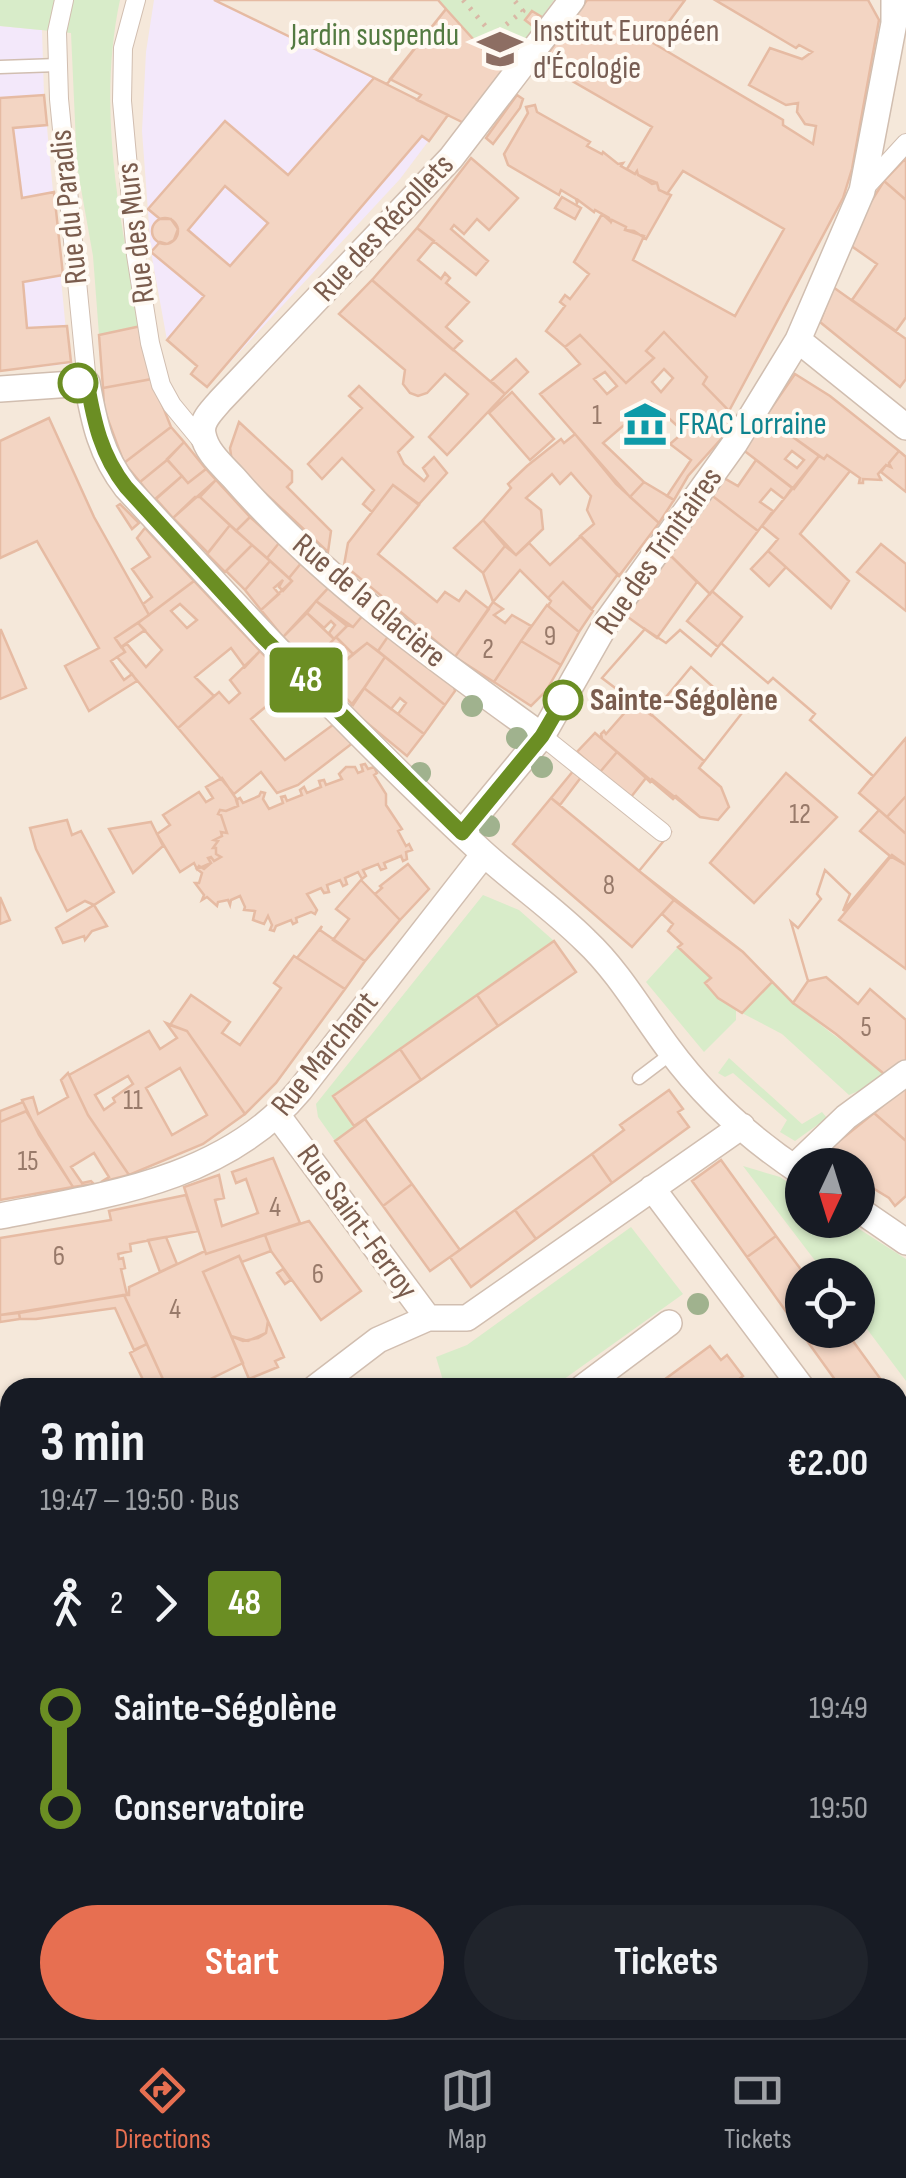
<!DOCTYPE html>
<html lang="en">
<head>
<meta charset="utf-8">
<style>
	:root { --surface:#171b24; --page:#20242c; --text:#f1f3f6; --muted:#9ea1a6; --line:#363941; --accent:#e76f51 }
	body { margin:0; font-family:"Sofia Sans Condensed",sans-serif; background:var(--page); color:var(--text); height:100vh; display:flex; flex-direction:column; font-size:38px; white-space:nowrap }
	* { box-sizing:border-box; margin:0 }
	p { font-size:32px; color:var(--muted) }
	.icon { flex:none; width:55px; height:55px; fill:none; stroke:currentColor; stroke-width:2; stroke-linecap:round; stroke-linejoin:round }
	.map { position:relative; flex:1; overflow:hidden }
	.side { position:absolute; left:0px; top:1378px; width:908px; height:662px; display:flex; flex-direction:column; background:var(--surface); border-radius:30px 30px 0 0; box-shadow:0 2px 8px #0004 }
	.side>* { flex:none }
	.badge { padding:0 20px; border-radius:8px; font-size:35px; line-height:65px }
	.needle { width:65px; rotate:184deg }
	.controls { position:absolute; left:785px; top:1148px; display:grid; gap:20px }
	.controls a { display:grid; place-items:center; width:90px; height:90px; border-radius:50%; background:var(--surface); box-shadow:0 2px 8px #0004; font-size:50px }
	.map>.badge { position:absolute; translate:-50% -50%; box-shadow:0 0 0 5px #fff }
	.legs { display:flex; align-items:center; gap:15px; height:110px; padding:0 40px; font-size:32px }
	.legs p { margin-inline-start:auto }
	.summary { display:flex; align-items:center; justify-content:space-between; height:170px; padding:0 40px }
	h1 { font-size:55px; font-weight:700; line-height:75px }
	.button { display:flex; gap:20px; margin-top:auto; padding:20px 40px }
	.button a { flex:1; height:115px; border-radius:60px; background:var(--accent); color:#fff; font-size:40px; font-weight:700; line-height:115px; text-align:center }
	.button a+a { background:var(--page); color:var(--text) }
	ul { padding:0 40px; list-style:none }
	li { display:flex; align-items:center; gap:35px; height:100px; font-size:38px }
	li i { display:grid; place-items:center; width:15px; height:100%; margin:0 12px; background:currentColor }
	li i::after { content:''; width:25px; height:25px; margin:-12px; border:8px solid; border-radius:50%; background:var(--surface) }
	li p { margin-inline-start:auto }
	li:first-child i { background:linear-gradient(#0000 50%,currentColor 0) }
	li:last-child i { background:linear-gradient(currentColor 50%,#0000 0) }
	.dock { display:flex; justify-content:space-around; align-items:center; height:140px; border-top:2px solid var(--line); background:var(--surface); font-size:28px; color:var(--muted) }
	.dock a { display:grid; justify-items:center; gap:5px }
	.dock .selected { color:var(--accent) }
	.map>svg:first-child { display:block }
	.residential { fill:#f5e8da; fill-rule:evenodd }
	.education { fill:#f3e8fa }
	.green { fill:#d8ecc9 }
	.water { fill:#bfe3e8; stroke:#a5d3da; stroke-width:2.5 }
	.building { fill:#f3d5c3; stroke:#e6bba3; stroke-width:2.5; fill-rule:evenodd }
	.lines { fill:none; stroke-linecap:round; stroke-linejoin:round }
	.service-casing { stroke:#d1beb0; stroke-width:15 }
	.pedestrian-casing { stroke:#d1beb0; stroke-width:20 }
	.minor-casing { stroke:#d1beb0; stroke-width:28 }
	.tertiary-casing { stroke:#d1beb0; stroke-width:32 }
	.path { stroke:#d9b8a5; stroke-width:5; stroke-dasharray:2.5 8; stroke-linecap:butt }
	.service { stroke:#fff; stroke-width:12 }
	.pedestrian { stroke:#fff; stroke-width:18 }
	.minor { stroke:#fff; stroke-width:25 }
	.tertiary { stroke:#fff; stroke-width:30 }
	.pedestrian-bridge-casing { stroke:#d1beb0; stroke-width:20; stroke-linecap:butt }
	.pedestrian-bridge { stroke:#fff; stroke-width:18 }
	.tree { fill:#a0b28e }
	.line-1-casing { stroke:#fff; stroke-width:22 }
	.line-1 { stroke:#6b8e23; stroke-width:15 }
	.stop-1-dot { fill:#fff; stroke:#6b8e23; stroke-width:5 }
	.labels { text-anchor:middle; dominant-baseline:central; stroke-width:8; stroke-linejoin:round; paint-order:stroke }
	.number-label { font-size:28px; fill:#987a6a }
	.education-label { font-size:32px; fill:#785e54; stroke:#fffaf3; text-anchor:start }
	.park-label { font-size:32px; fill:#537a41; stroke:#fffaf3 }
	.street-label { font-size:32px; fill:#7a5c4d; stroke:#fffaf3 }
	.culture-label { font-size:32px; fill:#0d838f; stroke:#fffaf3; text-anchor:start }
	.stop-label { font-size:32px; font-weight:bold; fill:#7a5c4d; stroke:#fffaf3; text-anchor:start }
</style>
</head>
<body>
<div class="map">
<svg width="906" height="2038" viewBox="0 0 906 2038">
	<rect width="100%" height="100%" fill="#fdf6ec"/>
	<!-- residential -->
	<path class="residential" d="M0,0H906V1431L898,1437V1388H10V2030H123L112,2038H0ZM802,1165H858V1220H802ZM802,1275H858V1330H802Z
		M906,1867V2038H607L620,2030H898V1871Z"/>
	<!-- education -->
	<path class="education" d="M154,0H214L448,115L400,179L207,387L191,374L197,366L167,340L151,252L142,131L146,52Z
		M0,26L42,30L44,95L69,364L0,371Z"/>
	<!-- green -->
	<path class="green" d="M0,0H120C97,107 119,220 141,326L99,335L93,256L77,166L71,33L0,26Z
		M438,0H554L502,71Z
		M483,895L519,910L554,941L334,1096L354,1126L335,1141L318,1117L316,1104Z
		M678,947L711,978L736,1009V1020L704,1052L646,982Z
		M772,982C807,1018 851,1046 889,1078L849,1095L782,1034L742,1013Z
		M729,1058L802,1124L822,1112L827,1118L795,1141L780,1132L787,1120L733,1073L725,1077L718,1073Z
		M743,1166L780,1177L802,1192V1220H845L906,1259V1381L858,1317V1275H826Z
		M631,1227L683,1294L553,1387H445L436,1357L467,1345Z
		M10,1501V1689L0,1693V1502Z
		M176,2030H234L223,2038H165Z"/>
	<!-- water -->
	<path class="water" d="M906,1602V1823L898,1827V1609Z
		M265,2030H532L519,2038H254Z"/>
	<!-- building -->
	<path class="building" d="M214,0H438L446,9L387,84Z
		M214,0H438L446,9L387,84Z
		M587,0H685L653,43L783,120V125L813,144L816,126L805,124L797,112L798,103L786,105L749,85L770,48L802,59L812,52L799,45L796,48L715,0H868L879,20L852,169L843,198L729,411L703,384L707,377L664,332L646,351L654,358L626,383L580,335L565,347L546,331L565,306L560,302L565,295L570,299L589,274L574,262L602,214L611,222L612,220L626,227L625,230L644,236L633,260L735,316L784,229L683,171L667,194L659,190L657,183L652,184L638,175L637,171L635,174L627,169L652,127L541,63Z
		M446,9L502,71L464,123L417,100L421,95L390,79Z
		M532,11L542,17L534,27L525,20Z
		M374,78L448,115L429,141L422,136L207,387L191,374L197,366L167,340L204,296L151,252L160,242L167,244L174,240L178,229L171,219H160L148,209L225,121L288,175ZM225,186L268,223L230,266L188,230Z
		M44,95L47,125L13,128L22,198L54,192L63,275L23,282L27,328L67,326L71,362L0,371V98Z
		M517,95L523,99L520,108L493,144L486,138Z
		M535,105L537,112L590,142L587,146L602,154L603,152L618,164L623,163L621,166L635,174L637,171L638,175L657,183L659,190L671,195L646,239L634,231L625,230L626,227L612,220L611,222L609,218L595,210L594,212L578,200L577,203L576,199L561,190L559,195L508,165L504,154L528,113L526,107Z
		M471,158L518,198L489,230L477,219L464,234L454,225L451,229L488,261L476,275L417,228Z
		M906,158V200L884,181Z
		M884,181L906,200V317L896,331L852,300L877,264L850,245L860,219Z
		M562,197L581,208L575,219L555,208Z
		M152 231a13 13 0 1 1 26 0a13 13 0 1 1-26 0Z
		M417,228L434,241L418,260L441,279L445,273L450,278L446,283L469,302L446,327L462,341L453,350L372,280Z
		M372,280L505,394L447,455L429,437L468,394L445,374L427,393L418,396L410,393L403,384L405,370L339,314Z
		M833,287L906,339V379L900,387L820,322Z
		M141,326L152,379L103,388L99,335Z
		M664,332L707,377L703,384L738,420L688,476L674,500L667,496L691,460L670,444L684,432L651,402L603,443L644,482L630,497L540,394L580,364L565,347L580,335L626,383L654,358L646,351ZM664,369L673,378L661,392L652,382ZM605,372L617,386L607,394L594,379Z
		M516,359L528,372L505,394L491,381Z
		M795,374L830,396L899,451L889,463L891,467L886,465L878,474L881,480L863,479V483H859L860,478L827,455L824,459L765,417Z
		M152,379L171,427L124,463L104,409L103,388Z
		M359,386L413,437L398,452L404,464L424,481L428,476L423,468L434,457L447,473L419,504L393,485L372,512L363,504L374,490L342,458L322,479L308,464L362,408L349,396Z
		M512,392L554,439L530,460L489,413Z
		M765,417L819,456L794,489L742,449ZM792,451L804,460L797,468L785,459Z
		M49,418L94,517L149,615L115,638L125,652L111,661L124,680L132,674L137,681L89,711L65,666L99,648L37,541L0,558V441Z
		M239,422L292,471V482L287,487L331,531L328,552L232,462L230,448Z
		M171,427L184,442L167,460L140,482L124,463Z
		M575,434L616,484L659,523L619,576L580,536L594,524L587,510L591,496L571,473L560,484L552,474L526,498L541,510L543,529L516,555L483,520L511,488L508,484L527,466L561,439L564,443Z
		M184,442L206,469L188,483L167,459Z
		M899,451L906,457V492L881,472L886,465L891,467L889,463Z
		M827,455L850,471L800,534L849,581L831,608L768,551L778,539L762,526L819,456L824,459Z
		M167,460L182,476L154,500L140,482Z
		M756,460L792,488L784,499L771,489L760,502L773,511L758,531L710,494L722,477L738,486Z
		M206,469L216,480L173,518L156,499L182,476L188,483Z
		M216,480L250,517L236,531L200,497Z
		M644,482L674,500L659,523L630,497Z
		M393,485L419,505L378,554L437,602L445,592L459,601L466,591L489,609L455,657L344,565L348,543Z
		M710,494L758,531L710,594L669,554Z
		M195,497H200L230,525L208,553L173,518Z
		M120,504L139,523L132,529L117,506Z
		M250,517L279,543L267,558L236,531Z
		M483,520L505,546L483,573L454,548Z
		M230,525L252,545L225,572L207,554Z
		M145,528L194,581L149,615L143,604L152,597L132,569L150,557L137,538Z
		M581,536L618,574L592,609L563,582L548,598L520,570L493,602L483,573L505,546L516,555L529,543L550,565Z
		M279,543L302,562L289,578L267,558Z
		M881,544L906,564V611L857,572Z
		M252,545L270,561L245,590L226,571Z
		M768,551L786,567L769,586L751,569Z
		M668,553L697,582L657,638L625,615Z
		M270,561L292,581L283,591L279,587L283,580L274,588L279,594L261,610L245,590Z
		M302,562L330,586L283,637L261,610L292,581L289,578Z
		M194,581L260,651L245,667L231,648L195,677L214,696L178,728L117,657L125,652L122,647L127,644L146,667L162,650L138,623ZM180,604L197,620L187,628L171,611Z
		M563,582L593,611L579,632L548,606L551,601L548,598Z
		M330,586L364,614L353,627L316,601Z
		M712,591L742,617L718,647L687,621Z
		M316,601L347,626L334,639L329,633L335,625L331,621L324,628L307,613Z
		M493,602L503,609L494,615L505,623L512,615L531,626L494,682L455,657Z
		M547,605L579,632L561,665L521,641Z
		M307,613L334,639L310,664L283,637Z
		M364,614L389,635L378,651L367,643L353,654L336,637L348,625L353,627Z
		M138,623L145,630L121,647L115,638Z
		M645,629L666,643L680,630L711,656L721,643L768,683L773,678L815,714L810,720L873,776L859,793L879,810L860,831L890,856L843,911L850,894L825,870L817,894L821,899L798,928L791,922L808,981L793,1003L743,952L639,871L671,832L631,797L646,778L650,782L652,779L700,817L718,820L729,807L721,787L699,768L742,713L691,667L651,715L602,678ZM786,773L837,817L754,903L710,863Z
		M645,629L666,643L680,630L711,656L721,643L768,683L773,678L815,714L810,720L873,776L859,793L879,810L860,831L890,856L843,911L850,894L825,870L817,894L821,899L798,928L791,922L808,981L793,1003L743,952L639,871L671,832L631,797L646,778L650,782L652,779L700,817L718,820L729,807L721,787L699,768L742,713L691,667L651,715L602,678Z
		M1,630L26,688L0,699V630Z
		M389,635L453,681L455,691L445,705L378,651Z
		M336,637L353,654L325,678L310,664Z
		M521,641L561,665L546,691L531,706L494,682Z
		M367,643L385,657L353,705L325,678Z
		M260,651L293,684L251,719L285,760L334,724L354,742L298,785L277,793L261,772L234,794L178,728L219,692L229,703L240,693L230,680Z
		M385,657L445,705L424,734L398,714L406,703L400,698L391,709L364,688Z
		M364,688L424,734L407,756L349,708Z
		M635,700L704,761L699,768L721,787L729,807L718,820L700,817L676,796L673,799L602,739L601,734L604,731L606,734L627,710L624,707Z
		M595,733L617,752L600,772L577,752Z
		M906,738V796L887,817L859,793Z
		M617,752L646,778L631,797L600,772Z
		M365,764L368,769L374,767L377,773L374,775L386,794V805L402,829L398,831L406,846L409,844L412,850L406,852L407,859L403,861L401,856L384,863L386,868L381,870L378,864L363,870L366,876L362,879L358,872L345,878L347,884L343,886L340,880L327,885L329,892L324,893L321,888L307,894L317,910L315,914L311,912L296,918L297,922L293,924L291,920L276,926L274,931L270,930L272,925L268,916L264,924L253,920L255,911L244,910L245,907L240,896L231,900L230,905L228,900L218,902L217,906L207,897L202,900L204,895L195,883H199L202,873L197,869L211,863L208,858L211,857L214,861L221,857L216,854V848H213L218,841L214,840L222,836L221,832L227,833L221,815L218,814L220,810L226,811L238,806L236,800L240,798L243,803L259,796L261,792L265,793L263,799L269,809L283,803L281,797L285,796L287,801L302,795L300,790L304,787L307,793L321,787L319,781L324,780L326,785L342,779L339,774L346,767H355L358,773L363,771L361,765Z
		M574,770L582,776L560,805L551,798Z
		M222,778L237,800L238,806L226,811L220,810L218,814L221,815L227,833L221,832L222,836L214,840L218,841L213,848H216V854L221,857L214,861L211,857L208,858L211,863L204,869L199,866L197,869L194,863L180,872L157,834L170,825L163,815L199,792L206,802L213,798L206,787Z
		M906,796V834L887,817Z
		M551,798L674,900L632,947L513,844Z
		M879,810L906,834V865L890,856L860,831Z
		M67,820L72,835L81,831L114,892L94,905L85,901L67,911L36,849L30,828Z
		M151,822L163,846L133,873L109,829Z
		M892,855L906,865V969L839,920Z
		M408,864L429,889L400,920L375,894L382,888L380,886Z
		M361,880L400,920L365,961L333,940L349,919L336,909Z
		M0,897L10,920L0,924Z
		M674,900L743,952L772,982L742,1013L718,998L705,983L711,978L678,947L682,944L668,931L673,924L662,914Z
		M94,905L107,926L92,931L85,940L84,936L63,943L56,928Z
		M322,926L320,930L365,961L345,989L297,958Z
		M554,941L576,972L498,1026L477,995Z
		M294,956L345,989L276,1083L245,1114L187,1031L170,1025L191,995L230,1022L222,1033L240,1045L281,988L274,983Z
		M826,977L858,1004L870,989L906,1020V1062L889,1078L836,1034L793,1003L808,981Z
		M477,995L498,1026L421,1080L400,1049Z
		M166,1023L187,1031L245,1114L203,1144L129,1175L88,1115L69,1075L149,1031L160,1049L177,1038ZM180,1068L207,1115L172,1135L146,1088ZM128,1076L133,1084L113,1098L115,1102L104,1110L95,1095Z
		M400,1049L421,1080L354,1126L333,1096Z
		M68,1073L88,1115L129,1175L101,1182L109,1177L94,1153L71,1167L82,1183L91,1181L94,1184L73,1187L39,1135L22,1100L33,1097L38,1114L68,1097L61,1080Z
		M906,1086V1141L874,1113Z
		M669,1090L683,1109L678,1112L689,1127L612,1183L592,1154L624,1130L620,1125Z
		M23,1102L27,1111L0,1122V1111Z
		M26,1111L73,1187L0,1200V1122Z
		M874,1113L906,1141V1196L895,1206L889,1198L858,1179V1165H839L828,1150Z
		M365,1119L412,1184L383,1206L335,1141Z
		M592,1154L612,1183L536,1239L515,1210Z
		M273,1158L300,1223L206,1254L184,1187L219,1175L224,1198L215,1200L222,1226L258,1213L246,1179L236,1183L232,1172Z
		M721,1160L776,1236L747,1257L692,1181Z
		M412,1184L460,1250L430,1271L383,1206Z
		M186,1195L198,1231L130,1244L131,1251L118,1254L119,1259L123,1258L125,1268L121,1269L127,1295L0,1315V1238L111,1220L109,1211Z
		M515,1210L536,1239L471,1287L450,1257Z
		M309,1221L361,1291L321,1320L271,1251L265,1235Z
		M265,1235L271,1251L242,1262L239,1256L203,1272L243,1363L192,1388H167L124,1295H129V1287L205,1251L206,1254Z
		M776,1236L805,1275L802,1330H830L810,1345L747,1257Z
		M166,1237L177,1264L160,1272L148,1240Z
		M239,1256L268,1321L266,1333L248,1341L231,1336L203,1272Z
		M283,1269L291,1280L285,1284L277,1273Z
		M124,1295L147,1344L134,1350L115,1308L36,1319H20L19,1313Z
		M19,1313L20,1319L0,1322V1315Z
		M268,1321L284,1357L275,1361L278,1367L249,1379L231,1336L243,1341L258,1338L266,1333Z
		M830,1330H845L887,1388H841L810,1345Z
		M147,1344L167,1388H147L130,1353Z
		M710,1346L721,1360L727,1355L743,1376L728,1388H653Z
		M906,1585V1653L898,1636V1591Z
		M0,1719L10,1739V1750L0,1759Z
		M10,1763V1841L8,1838L0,1843V1770Z
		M10,1847V1914L4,1919L0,1913V1854Z
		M10,1978V2030H14L0,2038V1986Z
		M666,2030L668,2033L671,2030H730L737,2038H657Z"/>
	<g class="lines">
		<!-- service casing -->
		<g class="service-casing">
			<path id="service" d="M0,67L58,65
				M639,1078L672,1053"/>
		</g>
		<!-- pedestrian casing -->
		<g class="pedestrian-casing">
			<path id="pedestrian" d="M64,0L57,32L59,99L87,383
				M136,0L123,48L122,101L136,255L150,343L161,385L172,405L205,445
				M862,191L906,143
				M542,736L662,832"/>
		</g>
		<!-- minor casing -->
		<g class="minor-casing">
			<path id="minor" d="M798,340L906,427
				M0,389L87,383C94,422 101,455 126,487C241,612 357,737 482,852C516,883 554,909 586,941C619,972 642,1013 669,1049C705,1098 752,1140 802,1173
				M542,736C434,658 321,578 234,478C223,466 206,452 203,434C200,421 212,411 220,401L451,158L572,0
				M462,833L542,736L608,620L735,443L798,340L862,191L894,23V0
				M278,1116L428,1318
				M794,1167L846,1117L906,1073
				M652,1188L802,1388
				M858,1209L906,1242
				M0,1216C108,1195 226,1179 300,1090L484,854
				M315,1388L378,1340L428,1318H467L742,1126
				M582,1388L669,1323
				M906,2007L903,2010L906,2032
				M113,2038L124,2030"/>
		</g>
		<!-- tertiary casing -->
		<g class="tertiary-casing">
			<path id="tertiary" d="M898,1475L906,1477
				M898,1526L906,1513
				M0,1946L10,1940"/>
		</g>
		<!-- path -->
		<path class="path" d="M463,0L493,35L523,11L514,0
			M898,1846L906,1842
			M233,2038L245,2030
			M564,2038L576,2030
			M857,2038L865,2030"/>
		<!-- service -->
		<use href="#service" class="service"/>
		<!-- pedestrian -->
		<use href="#pedestrian" class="pedestrian"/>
		<!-- minor -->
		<use href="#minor" class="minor"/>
		<!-- tertiary -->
		<use href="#tertiary" class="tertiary"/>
		<!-- pedestrian-bridge casing -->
		<g class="pedestrian-bridge-casing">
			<path id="pedestrian-bridge" d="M898,1592L906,1607"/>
		</g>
		<!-- pedestrian-bridge -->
		<use href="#pedestrian-bridge" class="pedestrian-bridge"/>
	</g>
	<!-- trees -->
	<g class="tree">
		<circle cx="472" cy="706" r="11"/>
		<circle cx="517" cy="738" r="11"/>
		<circle cx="542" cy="767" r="11"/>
		<circle cx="420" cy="773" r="11"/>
		<circle cx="489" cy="826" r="11"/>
		<circle cx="698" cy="1304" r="11"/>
	</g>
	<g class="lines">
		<!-- line-1 casing -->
		<g class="line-1-casing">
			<path id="line-1" d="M78,383L87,382C94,422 101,455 126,487L264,638L462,833L542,736L563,700"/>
		</g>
		<!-- line-1 -->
		<use href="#line-1" class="line-1"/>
	</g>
	<!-- icons -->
	<defs>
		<g id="university-bare" transform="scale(3.45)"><path d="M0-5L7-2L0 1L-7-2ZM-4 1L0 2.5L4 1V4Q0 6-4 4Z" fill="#8d6e63" stroke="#fffaf3" stroke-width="2.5" paint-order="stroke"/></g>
		<g id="museum-bare" transform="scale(3.45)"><path d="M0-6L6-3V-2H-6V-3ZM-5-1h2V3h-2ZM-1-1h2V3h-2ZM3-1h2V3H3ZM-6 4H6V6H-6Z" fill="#0f9aa8" stroke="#fffaf3" stroke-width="2.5" paint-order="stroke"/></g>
	</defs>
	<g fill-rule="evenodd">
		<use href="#university-bare" x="500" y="49"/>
		<use href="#museum-bare" x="645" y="424"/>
	</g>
	<!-- markers -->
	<g class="stop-1-dot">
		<circle cx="78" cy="383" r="18"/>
		<circle cx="563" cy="700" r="18"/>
	</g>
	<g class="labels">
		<!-- number labels -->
		<g class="number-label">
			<text x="597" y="415">1</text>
			<text x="550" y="636">9</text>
			<text x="488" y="649">2</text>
			<text x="800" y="814">12</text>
			<text x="609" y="885">8</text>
			<text x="866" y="1027">5</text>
			<text x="133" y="1100">11</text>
			<text x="28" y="1161">15</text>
			<text x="275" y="1207">4</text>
			<text x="59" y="1256">6</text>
			<text x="318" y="1274">6</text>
			<text x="175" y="1309">4</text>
		</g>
		<!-- education labels -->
		<g class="education-label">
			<text x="533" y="31">Institut Européen<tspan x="533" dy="37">d'Écologie</tspan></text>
		</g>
		<!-- park labels -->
		<g class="park-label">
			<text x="375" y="35">Jardin suspendu</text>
		</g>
		<!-- street labels -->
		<g class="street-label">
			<text transform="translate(69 207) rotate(-96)">Rue du Paradis</text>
			<text transform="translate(384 228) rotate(-47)">Rue des Récollets</text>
			<text transform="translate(136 233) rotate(-97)">Rue des Murs</text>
			<text transform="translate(659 551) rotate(-55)">Rue des Trinitaires</text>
			<text transform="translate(369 601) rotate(40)">Rue de la Glacière</text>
			<text transform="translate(325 1054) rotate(-51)">Rue Marchant</text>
			<text transform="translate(357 1222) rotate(54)">Rue Saint-Ferroy</text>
		</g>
		<!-- culture labels -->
		<g class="culture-label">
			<text x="678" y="424">FRAC Lorraine</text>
		</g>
		<!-- stop labels -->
		<g class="stop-label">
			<text x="590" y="700">Sainte-Ségolène</text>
		</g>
	</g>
</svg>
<div class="controls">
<a><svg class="needle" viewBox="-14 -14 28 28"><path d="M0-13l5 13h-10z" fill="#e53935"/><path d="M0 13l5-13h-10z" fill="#9ea1a6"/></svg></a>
<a><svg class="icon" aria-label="locate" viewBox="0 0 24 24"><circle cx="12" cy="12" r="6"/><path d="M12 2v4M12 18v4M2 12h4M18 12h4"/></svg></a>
</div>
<b class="badge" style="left:306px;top:680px;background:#6b8e23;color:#fff">48</b>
<section class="side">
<div class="summary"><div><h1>3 min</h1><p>19:47 – 19:50 · Bus</p></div><b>€2.00</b></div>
<div class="legs"><svg class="icon" aria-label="walk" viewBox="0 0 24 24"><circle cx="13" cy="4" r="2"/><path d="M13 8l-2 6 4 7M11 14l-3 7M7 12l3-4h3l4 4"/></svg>2<svg class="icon" aria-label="forward" viewBox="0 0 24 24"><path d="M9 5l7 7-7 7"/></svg><b class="badge" style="background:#6b8e23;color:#fff">48</b></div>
<ul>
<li><i style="color:#6b8e23"></i><b>Sainte-Ségolène</b><p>19:49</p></li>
<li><i style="color:#6b8e23"></i><b>Conservatoire</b><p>19:50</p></li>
</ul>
<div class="button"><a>Start</a><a>Tickets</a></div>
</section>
</div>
<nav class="dock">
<a class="selected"><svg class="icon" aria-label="directions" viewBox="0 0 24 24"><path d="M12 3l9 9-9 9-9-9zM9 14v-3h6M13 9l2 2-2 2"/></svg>Directions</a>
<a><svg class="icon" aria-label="map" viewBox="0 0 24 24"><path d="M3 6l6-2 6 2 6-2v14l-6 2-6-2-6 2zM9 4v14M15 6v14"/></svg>Map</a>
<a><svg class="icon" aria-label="tickets" viewBox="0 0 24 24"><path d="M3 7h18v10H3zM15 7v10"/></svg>Tickets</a>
</nav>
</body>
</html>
